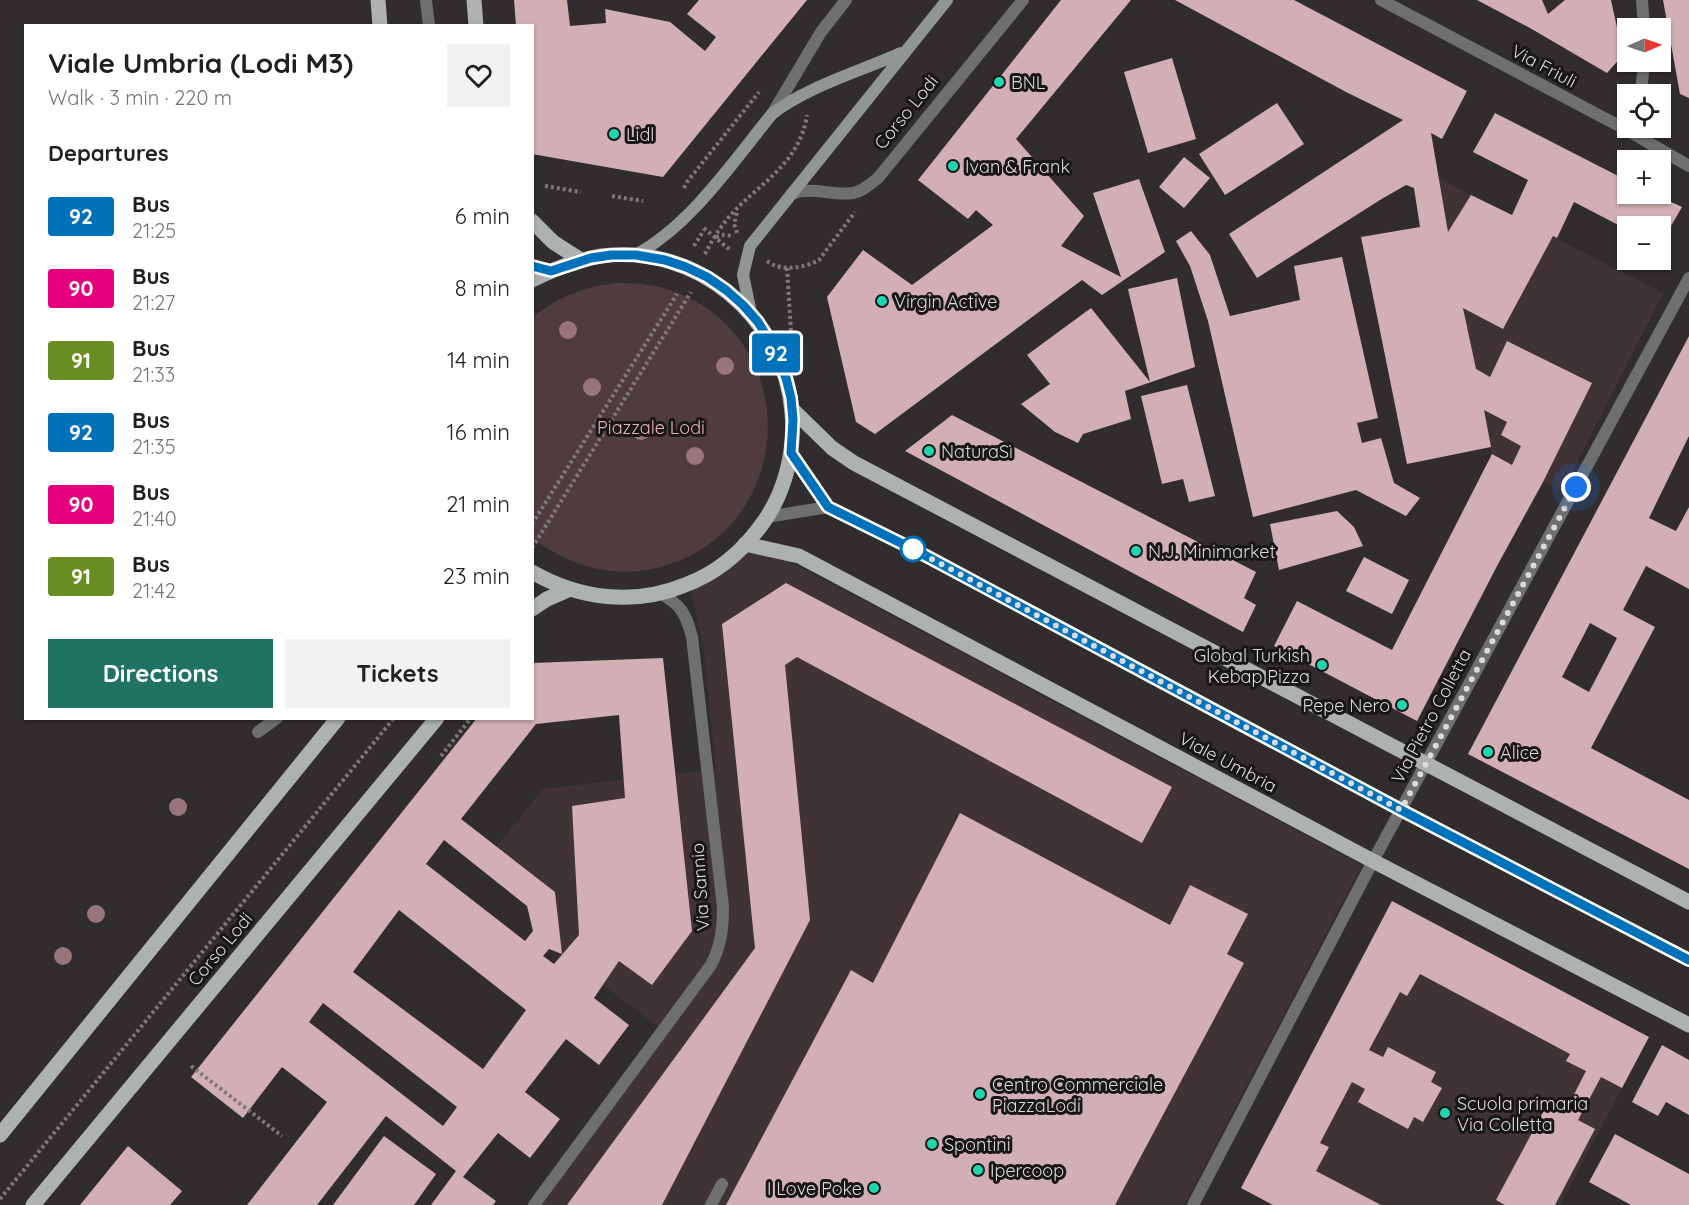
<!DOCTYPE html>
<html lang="en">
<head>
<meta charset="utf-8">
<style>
	:root { --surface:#fff; --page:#f2f2f2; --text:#202124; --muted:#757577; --accent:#207263 }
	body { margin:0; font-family:Quicksand,sans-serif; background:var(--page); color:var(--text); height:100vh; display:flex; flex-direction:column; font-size:22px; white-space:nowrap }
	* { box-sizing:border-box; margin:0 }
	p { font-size:20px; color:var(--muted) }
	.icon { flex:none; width:33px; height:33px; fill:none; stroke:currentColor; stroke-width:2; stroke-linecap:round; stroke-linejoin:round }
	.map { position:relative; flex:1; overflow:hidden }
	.sheet { position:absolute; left:24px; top:24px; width:510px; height:696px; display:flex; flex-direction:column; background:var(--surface); border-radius:0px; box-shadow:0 2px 4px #0004 }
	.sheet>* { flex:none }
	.badge { padding:0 12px; border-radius:4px; font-size:21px; line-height:39px }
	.needle { width:39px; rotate:88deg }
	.tools { position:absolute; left:1617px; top:18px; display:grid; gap:12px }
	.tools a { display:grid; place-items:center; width:54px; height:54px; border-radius:0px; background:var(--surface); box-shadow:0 2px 4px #0004; font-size:30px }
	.you { position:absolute; width:30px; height:30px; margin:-15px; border:4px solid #fff; border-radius:50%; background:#1a73e8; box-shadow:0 0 0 9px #1a73e833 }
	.map>.badge { position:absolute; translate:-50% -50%; box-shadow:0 0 0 3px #fff }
	h2 { padding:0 24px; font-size:22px; line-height:54px }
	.round { display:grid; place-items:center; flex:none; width:63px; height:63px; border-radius:0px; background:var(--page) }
	.overview { display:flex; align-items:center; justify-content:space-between; height:102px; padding:0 24px }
	h1 { font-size:28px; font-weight:700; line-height:45px }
	.cta { display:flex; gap:12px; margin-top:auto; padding:12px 24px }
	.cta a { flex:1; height:69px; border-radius:0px; background:var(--accent); color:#fff; font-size:24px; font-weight:700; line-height:69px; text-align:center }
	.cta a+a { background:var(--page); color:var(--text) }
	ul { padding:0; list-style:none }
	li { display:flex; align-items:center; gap:18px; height:72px; padding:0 24px }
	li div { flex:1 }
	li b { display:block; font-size:22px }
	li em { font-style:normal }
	li .badge { min-width:66px; font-weight:700; text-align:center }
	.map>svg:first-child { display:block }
	.built { fill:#3f3335 }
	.green { fill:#503c3f }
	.building { fill:#d2afb4; fill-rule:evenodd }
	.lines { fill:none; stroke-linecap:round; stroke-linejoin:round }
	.path { stroke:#7d797a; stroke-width:4; stroke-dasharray:3 3; stroke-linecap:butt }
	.service { stroke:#6e706f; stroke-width:12 }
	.minor { stroke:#6e706f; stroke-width:12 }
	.secondary { stroke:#919594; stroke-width:12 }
	.primary { stroke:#adb1af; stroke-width:15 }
	.tree { fill:#98757a }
	.line-casing { stroke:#fff; stroke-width:14 }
	.line { stroke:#0072bc; stroke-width:9 }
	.walk { stroke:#dcd9da; stroke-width:6; stroke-dasharray:0 10.8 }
	.poi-dot { fill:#20d5b0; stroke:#181616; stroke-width:2 }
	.stop-dot { fill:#fff; stroke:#0072bc; stroke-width:3 }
	.labels { text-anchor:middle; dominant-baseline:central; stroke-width:6; stroke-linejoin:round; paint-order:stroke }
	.street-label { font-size:18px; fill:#dcd9da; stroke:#181616 }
	.poi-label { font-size:18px; fill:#dcd9da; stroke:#181616; text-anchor:start }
	.park-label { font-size:18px; fill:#ecb0b9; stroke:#181616 }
</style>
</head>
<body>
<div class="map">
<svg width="1689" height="1205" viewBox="0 0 1689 1205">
	<rect width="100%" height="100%" fill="#312d2e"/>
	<!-- built -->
	<path class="built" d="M1438,178L1663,293L1562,492L1492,454Z
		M754,543L1362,865L1184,1205H538L664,1031L562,954L555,892L497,846L543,789L716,769L703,644L690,587Z
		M1392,901L1649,1037L1560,1205H1273L1241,1188Z"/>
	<!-- green -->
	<path class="green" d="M617,283C634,283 651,284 667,289C809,335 798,538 652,569C608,578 567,564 532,538L533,317C559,296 585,287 617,283Z"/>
	<!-- building -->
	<path class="building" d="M514,0H567L570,26L606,23L605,9L670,22L705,51L716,37L687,14L699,0H807L663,177L532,154V26H516Z
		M1061,0H1131L1016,139L1084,216L1061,246L1121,277L1093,193L1139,179L1165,252L1102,295L1082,280L875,434L856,422L827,297L863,250L912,285L993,225L976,210L968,219L918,180Z
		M1175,0H1294L1467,91L1442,139L1431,133L1448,232L1471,195L1512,215L1528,180L1473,152L1495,113L1628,181V194H1654L1682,207L1660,245V226H1628V230L1574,202L1557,238L1553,236L1503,329L1463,308L1476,369L1490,377L1507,341L1592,383L1543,482L1497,566L1417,721L1274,646L1297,601L1392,650L1492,454L1512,465L1521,446L1501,435L1507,422L1484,410L1491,447L1407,464L1361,237L1420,227L1414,188L1406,185L1380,200L1257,278L1229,234L1403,120L1346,92Z
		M1477,0H1542L1548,14L1565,0H1611L1623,55L1607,73L1530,28Z
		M1663,0H1689V98L1680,94Z
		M1172,58L1196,139L1148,153L1124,72Z
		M1277,103L1304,144L1225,195L1199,154Z
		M1184,157L1210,178L1184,208L1159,187Z
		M1191,231L1210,255L1230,316L1300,300L1294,266L1342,257L1378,418L1357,423L1362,443L1381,438L1394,483L1420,498L1406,516L1356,490L1253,517L1208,321L1190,266L1176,241Z
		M1177,278L1195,367L1125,391L1131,419L1083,434L1078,443L1055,432L1021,404L1050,384L1027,355L1091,308L1150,382L1128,289Z
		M1689,336V436L1649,518L1676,531L1689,507V589L1646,566L1623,610L1655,627L1591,748L1689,800V869L1468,754ZM1590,623L1617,638L1589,692L1562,677Z
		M1187,385L1215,496L1189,502L1183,479L1162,484L1141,396Z
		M952,415L1256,572L1244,598L1256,605L1243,632L905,451Z
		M1337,511L1354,527L1363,546L1279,570L1270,524Z
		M1364,557L1409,580L1392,614L1346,591Z
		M786,583L1172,787L1142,843L797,657L785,665L810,920L662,1205H567L755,948L722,624Z
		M663,658L692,931L652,985L619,961L594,998L629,1025L599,1065L566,1039L525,1092L560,1119L530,1158L498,1133L463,1177L496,1201L493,1205H431L456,1171L386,1116L317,1205H247L327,1102L282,1067L243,1118L191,1077L477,718H532V663ZM619,715L625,798L572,806L579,935L554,964L543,956L549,949L562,954L555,892L461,819L536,724ZM444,840L527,906L533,931L525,941L426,864ZM399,910L526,1010L483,1069L353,972ZM323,1003L457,1107L443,1126L309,1022Z
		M960,813L1170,925L1190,885L1248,914L1227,954L1244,963L1115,1205H726L851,970L873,983Z
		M1392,901L1649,1037L1622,1088L1601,1077L1578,1120L1595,1129L1555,1205H1505L1496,1200L1547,1105L1564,1114L1586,1071L1566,1061L1570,1054L1420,974L1407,996L1400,992L1369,1050L1383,1057L1388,1047L1436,1072L1431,1082L1442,1088L1423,1122L1414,1117L1408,1129L1358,1102L1365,1089L1352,1082L1320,1143L1329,1147L1316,1171L1381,1205H1273L1241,1188Z
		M1662,1045L1689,1060V1115L1666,1102L1658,1116L1632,1102Z
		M1615,1134L1689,1174V1205H1631L1589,1182Z
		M384,1136L436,1174L414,1205H333Z
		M128,1146L182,1191L170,1205H80Z"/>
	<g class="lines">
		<!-- path -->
		<path class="path" d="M545,186L581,192
			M684,188L687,182L759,92
			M612,196L643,201
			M704,228L730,250
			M737,233L734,224L737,212
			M716,237L724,235L734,236
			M694,246L704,230
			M705,254C711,242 719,229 728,218C758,183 799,166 807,115
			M767,261C781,272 804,268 819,260L855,212
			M787,268L791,332
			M532,524L677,294
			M532,548L691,292
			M441,756L471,718
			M191,1066L282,1136
			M0,1199L394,718"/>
		<!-- service -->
		<path class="service" d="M426,0L429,26
			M532,266L551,271
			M791,453L828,507L915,550L1401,810L1689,960
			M767,517L828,507
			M258,732L277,718
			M711,1205L722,1184"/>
		<!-- minor -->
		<path class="minor" d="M1381,0L1625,129L1689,166
			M1642,0L1644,28
			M1641,94L1644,62
			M772,114L821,32L846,0
			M791,194C811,186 832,196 853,193C863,191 870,184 878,178L1023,0
			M534,1205L711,965C721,946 723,928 723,907L692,637C686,614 681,604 659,593
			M1193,1205L1373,861L1689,278"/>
		<!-- secondary -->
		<path class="secondary" d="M635,255C690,226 733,162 772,114C806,87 861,71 901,53
			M751,313L743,275L750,246L947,0"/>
		<!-- primary -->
		<path class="primary" d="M378,0L380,26
			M474,0L476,26
			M532,221L553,242L581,260
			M532,280C554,269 576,260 601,256C696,243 785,317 792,413C795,450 786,489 765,520C745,549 718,573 685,585C634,606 579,599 532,572
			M792,409L832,448L854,463L1689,902
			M745,544L799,556L1373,861L1689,1025
			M532,609L547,599L570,589
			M0,1135L338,718
			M33,1205L437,718"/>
	</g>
	<!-- trees -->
	<g class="tree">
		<circle cx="568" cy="330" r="9"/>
		<circle cx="725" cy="366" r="9"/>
		<circle cx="592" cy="387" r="9"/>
		<circle cx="641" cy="431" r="9"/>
		<circle cx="695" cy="456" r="9"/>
		<circle cx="178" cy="807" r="9"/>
		<circle cx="96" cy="914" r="9"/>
		<circle cx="63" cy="956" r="9"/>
	</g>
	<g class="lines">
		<!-- line casing -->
		<g class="line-casing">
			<path id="line" d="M532,266L551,271L591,258L611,255H636L665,260L686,267L707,277L726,290L743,305L758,322L774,348L786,378L791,398L793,420L791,453L828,507L915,550L1401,810L1689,960"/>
		</g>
		<!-- line -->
		<use href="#line" class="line"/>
		<!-- walk -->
		<path class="walk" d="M913,549L1401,810L1576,487"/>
	</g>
	<!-- markers -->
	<g class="poi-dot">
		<circle cx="999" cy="82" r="6"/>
		<circle cx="614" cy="134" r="6"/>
		<circle cx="953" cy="166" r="6"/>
		<circle cx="882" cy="301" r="6"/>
		<circle cx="929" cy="451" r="6"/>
		<circle cx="1136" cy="551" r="6"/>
		<circle cx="1322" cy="665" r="6"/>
		<circle cx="1402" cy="705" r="6"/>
		<circle cx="1488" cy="752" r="6"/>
		<circle cx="980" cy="1094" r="6"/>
		<circle cx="1445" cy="1113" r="6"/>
		<circle cx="932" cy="1144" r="6"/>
		<circle cx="978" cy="1170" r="6"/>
		<circle cx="874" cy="1188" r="6"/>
	</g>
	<circle class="stop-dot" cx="913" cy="549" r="12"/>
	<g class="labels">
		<!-- street labels -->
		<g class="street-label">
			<text transform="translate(1544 66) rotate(28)">Via Friuli</text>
			<text transform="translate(906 112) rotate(-51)">Corso Lodi</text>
			<text transform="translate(1431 716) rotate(-62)">Via Pietro Colletta</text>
			<text transform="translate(1228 762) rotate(28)">Viale Umbria</text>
			<text transform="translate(700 887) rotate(-94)">Via Sannio</text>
			<text transform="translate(220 949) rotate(-50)">Corso Lodi</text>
		</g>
		<!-- poi labels -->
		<g class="poi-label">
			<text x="1011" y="82">BNL</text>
			<text x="626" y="134">Lidl</text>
			<text x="965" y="166">Ivan &amp; Frank</text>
			<text x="894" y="301">Virgin Active</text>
			<text x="941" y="451">NaturaSì</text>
			<text x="1148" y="551">N.J. Minimarket</text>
			<text x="1310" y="655" text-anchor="end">Global Turkish<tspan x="1310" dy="21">Kebap Pizza</tspan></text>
			<text x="1390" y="705" text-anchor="end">Pepe Nero</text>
			<text x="1500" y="752">Alice</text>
			<text x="992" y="1084">Centro Commerciale<tspan x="992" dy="21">PiazzaLodi</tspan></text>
			<text x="1457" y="1103">Scuola primaria<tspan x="1457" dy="21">Via Colletta</tspan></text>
			<text x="944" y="1144">Spontini</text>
			<text x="990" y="1170">Ipercoop</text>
			<text x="862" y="1188" text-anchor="end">I Love Poke</text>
		</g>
		<!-- park labels -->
		<g class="park-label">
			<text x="651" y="427">Piazzale Lodi</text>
		</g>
	</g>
</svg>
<div class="tools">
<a><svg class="needle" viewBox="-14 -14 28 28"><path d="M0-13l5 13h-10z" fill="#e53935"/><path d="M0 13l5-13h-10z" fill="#757577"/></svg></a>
<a><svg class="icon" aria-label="locate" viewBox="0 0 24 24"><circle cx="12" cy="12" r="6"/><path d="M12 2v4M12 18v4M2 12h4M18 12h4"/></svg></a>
<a>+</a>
<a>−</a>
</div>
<div class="you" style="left:1576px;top:487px"></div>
<b class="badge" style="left:776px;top:353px;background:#0072bc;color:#fff">92</b>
<section class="sheet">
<div class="overview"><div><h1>Viale Umbria (Lodi M3)</h1><p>Walk · 3 min · 220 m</p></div><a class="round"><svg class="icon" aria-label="heart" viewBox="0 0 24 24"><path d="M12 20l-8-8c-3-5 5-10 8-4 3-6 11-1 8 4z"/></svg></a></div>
<h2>Departures</h2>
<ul>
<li><span class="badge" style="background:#0072bc;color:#fff">92</span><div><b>Bus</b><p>21:25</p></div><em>6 min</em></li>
<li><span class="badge" style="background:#e6007e;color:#fff">90</span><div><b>Bus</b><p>21:27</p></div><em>8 min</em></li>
<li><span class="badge" style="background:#6b8e23;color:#fff">91</span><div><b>Bus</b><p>21:33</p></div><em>14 min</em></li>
<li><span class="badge" style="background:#0072bc;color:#fff">92</span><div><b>Bus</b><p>21:35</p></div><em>16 min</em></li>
<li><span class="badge" style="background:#e6007e;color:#fff">90</span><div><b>Bus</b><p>21:40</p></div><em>21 min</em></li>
<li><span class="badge" style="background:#6b8e23;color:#fff">91</span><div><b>Bus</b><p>21:42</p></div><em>23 min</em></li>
</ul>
<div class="cta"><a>Directions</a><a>Tickets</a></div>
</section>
</div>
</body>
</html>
